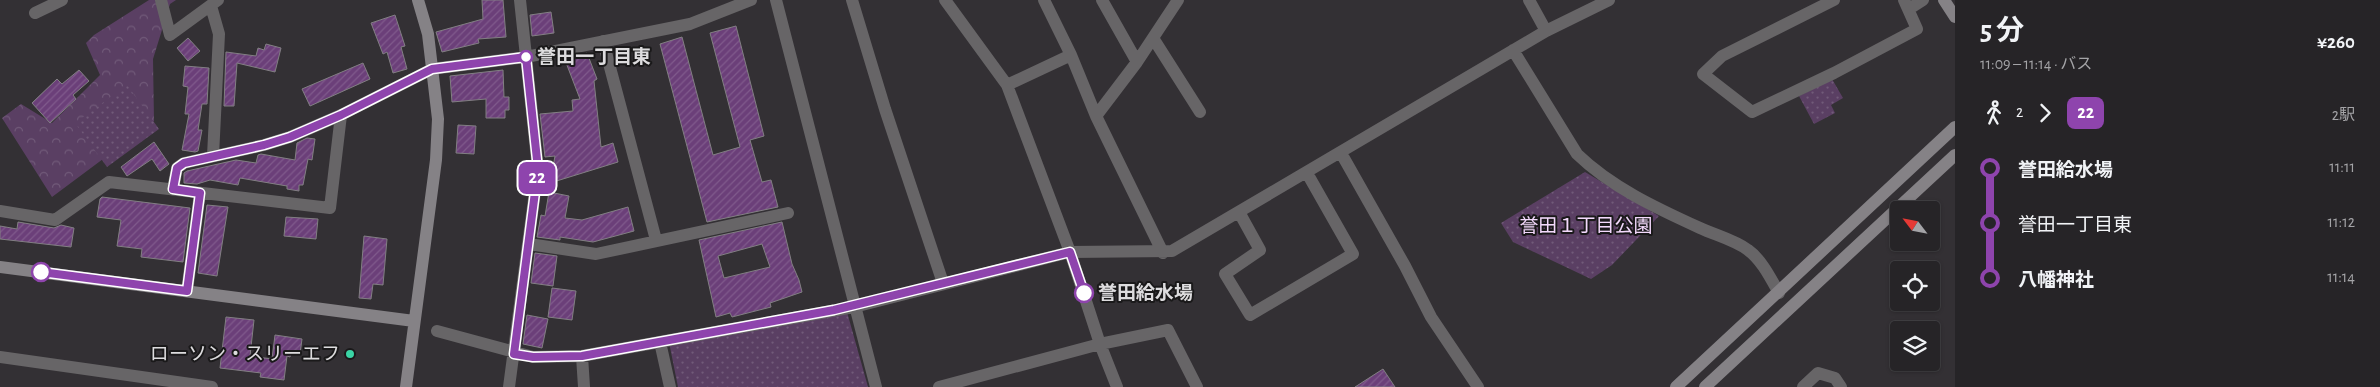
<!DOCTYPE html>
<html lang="ja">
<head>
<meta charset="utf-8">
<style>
	:root { --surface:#262427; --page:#2e2c2f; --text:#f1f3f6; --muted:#a4a4a7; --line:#424144 }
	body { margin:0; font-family:"Alegreya Sans","Noto Sans JP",sans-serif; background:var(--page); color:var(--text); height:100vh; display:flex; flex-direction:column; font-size:19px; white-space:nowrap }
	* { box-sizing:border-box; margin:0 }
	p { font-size:16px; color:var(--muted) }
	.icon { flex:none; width:28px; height:28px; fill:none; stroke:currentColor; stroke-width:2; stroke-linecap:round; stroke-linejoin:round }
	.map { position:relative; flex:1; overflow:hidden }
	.panel { display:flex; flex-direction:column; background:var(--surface); width:425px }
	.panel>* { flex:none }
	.badge { padding:0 10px; border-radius:8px; font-size:18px; line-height:32px }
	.needle { width:32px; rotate:302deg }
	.controls { position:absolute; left:1890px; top:201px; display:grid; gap:10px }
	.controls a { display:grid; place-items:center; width:50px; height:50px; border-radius:5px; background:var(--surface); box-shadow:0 1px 4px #0004,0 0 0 1px var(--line); font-size:25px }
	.map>.badge { position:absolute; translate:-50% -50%; box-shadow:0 0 0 2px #fff }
	.legs { display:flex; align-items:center; gap:8px; height:55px; padding:0 25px; font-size:16px }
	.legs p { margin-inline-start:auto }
	.headline { display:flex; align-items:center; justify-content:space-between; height:85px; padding:0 25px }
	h1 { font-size:28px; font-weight:700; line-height:38px }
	ul { padding:0 25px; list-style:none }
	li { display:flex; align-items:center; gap:18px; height:55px; font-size:19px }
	li i { display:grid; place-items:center; width:8px; height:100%; margin:0 6px; background:currentColor }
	li i::after { content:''; width:12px; height:12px; margin:-6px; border:4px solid; border-radius:50%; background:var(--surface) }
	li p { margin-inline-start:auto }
	li:first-child i { background:linear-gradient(#0000 50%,currentColor 0) }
	li:last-child i { background:linear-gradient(currentColor 50%,#0000 0) }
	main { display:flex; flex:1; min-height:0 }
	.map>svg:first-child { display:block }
	.forest { fill:url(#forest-crowns) }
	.park { fill:url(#park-dots) }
	.building { fill:url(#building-hatch); stroke:#827f83; fill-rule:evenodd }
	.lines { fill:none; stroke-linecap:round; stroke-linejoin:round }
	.street { stroke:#676567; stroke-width:12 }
	.secondary { stroke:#858286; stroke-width:12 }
	.line-1-casing { stroke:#fff; stroke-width:11 }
	.line-1 { stroke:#8e44ad; stroke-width:8 }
	.stop-1-dot { fill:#fff; stroke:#8e44ad; stroke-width:2.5 }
	.poi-dot { fill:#3ad4a5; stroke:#1a191a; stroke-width:2 }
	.labels { text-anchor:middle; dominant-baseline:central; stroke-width:4; stroke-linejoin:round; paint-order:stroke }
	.stop-label { font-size:19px; font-weight:bold; fill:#dddcde; stroke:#1a191a; text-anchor:start }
	.park-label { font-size:19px; fill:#f3d9fc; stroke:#1a191a }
	.poi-label { font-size:19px; fill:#dddcde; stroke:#1a191a; text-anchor:end }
</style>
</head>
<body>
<main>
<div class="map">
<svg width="1955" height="387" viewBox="0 0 1955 387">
	<defs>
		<pattern id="forest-crowns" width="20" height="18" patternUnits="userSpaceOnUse" patternTransform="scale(1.25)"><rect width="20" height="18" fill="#5a3f63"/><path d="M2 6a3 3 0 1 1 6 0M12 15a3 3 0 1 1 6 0" fill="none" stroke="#715a79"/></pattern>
		<pattern id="park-dots" width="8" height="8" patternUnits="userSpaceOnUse" patternTransform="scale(1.25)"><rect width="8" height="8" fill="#5a3f63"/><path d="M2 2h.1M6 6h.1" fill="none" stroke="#715a79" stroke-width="1.8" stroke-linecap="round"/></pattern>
		<pattern id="building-hatch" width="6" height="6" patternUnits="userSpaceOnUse" patternTransform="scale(1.25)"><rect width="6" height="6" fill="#6b3f79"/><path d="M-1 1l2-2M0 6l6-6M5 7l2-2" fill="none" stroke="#805a8c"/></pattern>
	</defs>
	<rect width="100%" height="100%" fill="#333034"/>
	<!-- forest -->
	<path class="forest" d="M149,0H176L170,4L153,59L154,121L52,197L2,118L21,104L52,123L100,75L86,43L94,35Z"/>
	<!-- park -->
	<path class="park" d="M1832,79L1843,98L1831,105L1835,113L1814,124L1799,96Z
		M127,85L159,129L107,167L75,123Z
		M1585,172L1659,216L1612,265L1591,279L1513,242L1501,223Z
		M847,312L868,387H678L669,342Z"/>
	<!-- building -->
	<path class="building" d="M482,0H503L506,37L478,39L479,43L442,52L436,32L483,19Z
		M551,12L554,33L532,36L530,15Z
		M395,15L405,46L401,47L407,69L393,73L387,52L383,54L371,23Z
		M736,26L764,136L750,140L762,182L771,180L778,207L707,222L660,44L682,37L713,155L740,147L710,33Z
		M188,38L200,51L188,61L177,48Z
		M266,44L281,48L275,72L237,63L234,106H224L226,52L256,56L258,48L264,50Z
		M587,53L597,79L594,81L601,147L613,143L618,162L550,183L555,156L545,157L540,114L573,111L572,100L580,99L565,60Z
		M363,63L370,79L310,106L302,89Z
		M185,66L209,68L207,104H202L198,130H202L198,151L195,152L182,150L189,114H185L188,87L183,86Z
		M79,70L89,81L73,95L76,99L50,123L32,103L57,79L62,84Z
		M503,70L504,97H509V110H505V118H486V99L452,102L450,76Z
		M458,125L476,126L474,154L456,153Z
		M307,138L315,139L312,160L308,159L303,185H299V191L287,189V186L240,178L238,185L210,180L197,184L184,183V173L187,171L236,160L256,163L258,155L261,154L295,160L297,143Z
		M154,142L169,164L160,171L152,159L127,176L121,167Z
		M549,192L569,196L565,218L582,220L628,207L634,231L593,242L560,237V240L537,237L541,215L545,216Z
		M102,197L190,208L183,262L141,257L142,249L117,246L121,220L97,217L100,199Z
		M207,205L228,207L217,276L198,273Z
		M286,217L318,219L316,239L284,236Z
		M18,222L54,228L61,225L74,228L71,247L0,239V226L17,229Z
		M782,222L792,264L799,280L802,292L770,303L771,307L732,317L730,313L716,317L699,240ZM762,244L770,267L724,278L718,256Z
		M364,236L387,239L383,285L373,284L371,299L359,298Z
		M535,253L557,256L553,286L531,283Z
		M552,288L576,291L572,320L548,317Z
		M527,315L548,319L542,348L523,344Z
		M226,317L254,320L250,356L272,359L275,335L302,339L300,354L291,353L290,357L287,356L284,380L260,377L261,373L220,368Z
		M1383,369L1395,387H1355Z"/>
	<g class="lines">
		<!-- street -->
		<path class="street" d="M161,0L170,35L218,0
			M776,0L876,387
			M852,0L885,109L943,283
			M945,0L1007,85L1070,252L1100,344L1117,387
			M1044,0L1071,55L1096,116L1163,253
			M1102,0L1137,62
			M1529,0L1546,31
			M1834,0L1722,56L1703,74L1752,112L1834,73L1917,29L1904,0
			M211,6L219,34L213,156
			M1909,9L1923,0
			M35,13L62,0
			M1153,38L1200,112
			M603,41L656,240
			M1513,50L1577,154C1611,187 1656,208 1700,228C1715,235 1735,240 1748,250C1762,260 1771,279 1779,293
			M1007,85L1071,55
			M1096,116L1137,62L1178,0
			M1341,153L1405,266L1431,317L1478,387
			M173,189L177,168L184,163L264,145L290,137L341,115L432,69L526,57L690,24L751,0
			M0,211L55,220L109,182L330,208L341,115
			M1239,212L1260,250L1225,274L1250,315L1353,254L1307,173
			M529,244L596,254L788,213
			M187,291L200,193
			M437,331L533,357L582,356L854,307L1070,252L1172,251L1546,31L1609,0
			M660,342L670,387
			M582,356L584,387
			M0,357L212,387
			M509,387L538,169L520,0
			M939,387L1100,344L1168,330L1197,387
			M1803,387L1818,373L1835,378L1841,387"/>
		<!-- secondary -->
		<path class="secondary" d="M1944,0L1955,17
			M0,267L414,321
			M406,387L436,160L438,119L428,34L418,0
			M1676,387L1955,127
			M1705,387L1955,155"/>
	</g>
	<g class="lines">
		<!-- line-1 casing -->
		<g class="line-1-casing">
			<path id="line-1" d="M41,272L187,291L200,193L173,189L177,168L184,163L264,145L290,137L341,115L432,69L526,57L538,169L514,354L533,357L582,356L834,310L1070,252L1084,293"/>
		</g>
		<!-- line-1 -->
		<use href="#line-1" class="line-1"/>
	</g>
	<!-- markers -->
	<g class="stop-1-dot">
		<circle cx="526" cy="57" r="6"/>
		<circle cx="41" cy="272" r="9"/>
		<circle cx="1084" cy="293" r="9"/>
	</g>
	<circle class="poi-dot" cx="350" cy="354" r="5"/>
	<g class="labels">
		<!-- stop labels -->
		<g class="stop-label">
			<text x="537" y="57">誉田一丁目東</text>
			<text x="1098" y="293">誉田給水場</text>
		</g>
		<!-- park labels -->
		<g class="park-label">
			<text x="1586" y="226">誉田１丁目公園</text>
		</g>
		<!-- poi labels -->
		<g class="poi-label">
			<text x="340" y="354">ローソン・スリーエフ</text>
		</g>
	</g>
</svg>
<div class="controls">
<a><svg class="needle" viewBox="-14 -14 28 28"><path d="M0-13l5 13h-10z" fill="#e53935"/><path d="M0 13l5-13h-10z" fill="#a4a4a7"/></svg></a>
<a><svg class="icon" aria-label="locate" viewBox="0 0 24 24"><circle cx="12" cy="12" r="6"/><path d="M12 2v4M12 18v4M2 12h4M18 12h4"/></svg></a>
<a><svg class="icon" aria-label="layers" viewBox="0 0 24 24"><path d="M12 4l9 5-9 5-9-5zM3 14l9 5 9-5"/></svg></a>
</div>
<b class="badge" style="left:537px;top:178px;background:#8e44ad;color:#fff">22</b>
</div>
<section class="panel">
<div class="headline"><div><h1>5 分</h1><p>11:09 – 11:14 · バス</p></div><b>¥260</b></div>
<div class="legs"><svg class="icon" aria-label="walk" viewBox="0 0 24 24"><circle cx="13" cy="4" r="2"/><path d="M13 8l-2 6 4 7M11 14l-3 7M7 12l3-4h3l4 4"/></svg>2<svg class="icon" aria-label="forward" viewBox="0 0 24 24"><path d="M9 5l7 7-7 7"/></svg><b class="badge" style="background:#8e44ad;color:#fff">22</b><p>2駅</p></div>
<ul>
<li><i style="color:#8e44ad"></i><b>誉田給水場</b><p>11:11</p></li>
<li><i style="color:#8e44ad"></i><span>誉田一丁目東</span><p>11:12</p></li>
<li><i style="color:#8e44ad"></i><b>八幡神社</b><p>11:14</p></li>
</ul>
</section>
</main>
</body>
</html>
